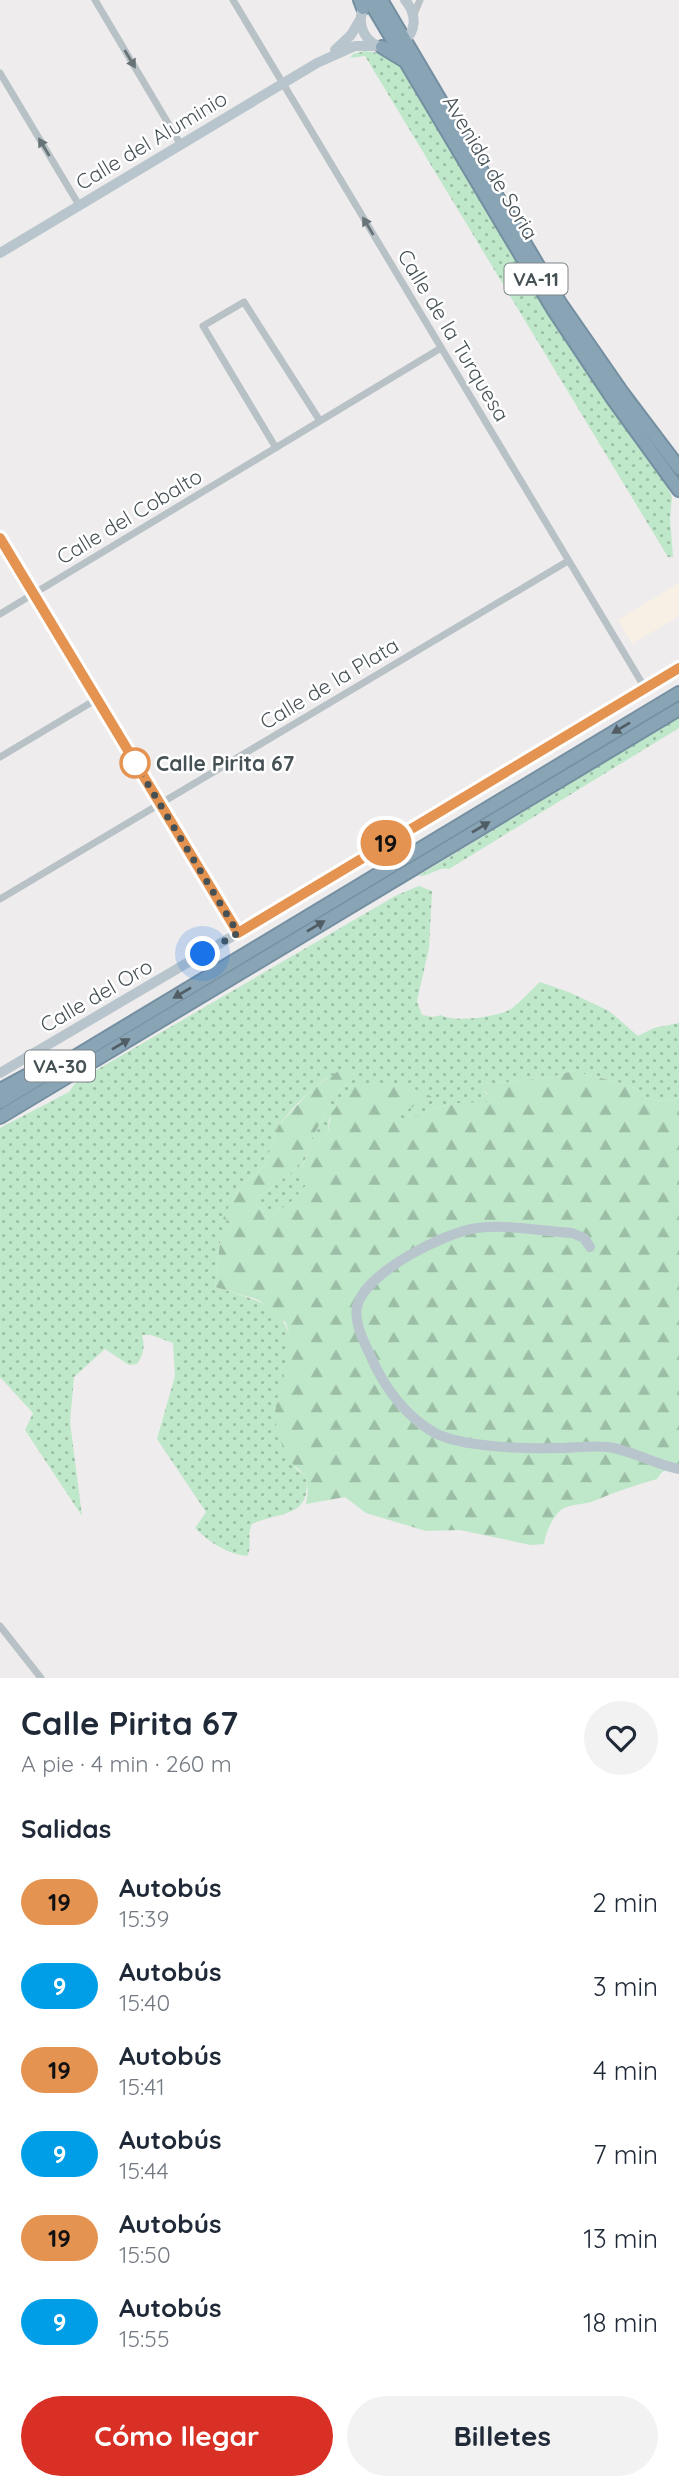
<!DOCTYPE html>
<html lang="es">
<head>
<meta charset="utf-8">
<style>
	:root { --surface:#fff; --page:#f2f2f3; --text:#1f2937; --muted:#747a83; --accent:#d93025 }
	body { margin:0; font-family:Quicksand,sans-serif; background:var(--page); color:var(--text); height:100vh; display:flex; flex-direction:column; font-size:26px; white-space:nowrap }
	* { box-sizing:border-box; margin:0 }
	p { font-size:23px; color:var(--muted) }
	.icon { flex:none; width:38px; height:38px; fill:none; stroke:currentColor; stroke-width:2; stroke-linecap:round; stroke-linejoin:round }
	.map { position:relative; height:1678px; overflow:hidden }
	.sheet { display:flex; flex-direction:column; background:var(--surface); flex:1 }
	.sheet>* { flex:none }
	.badge { padding:0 14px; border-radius:23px; font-size:24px; line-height:46px }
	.you { position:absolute; width:35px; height:35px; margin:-18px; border:5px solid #fff; border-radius:50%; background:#1a73e8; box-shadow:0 0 0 10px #1a73e833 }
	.map>.badge { position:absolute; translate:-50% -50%; box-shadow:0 0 0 4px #fff }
	h2 { padding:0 21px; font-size:26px; line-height:63px }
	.round { display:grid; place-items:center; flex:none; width:74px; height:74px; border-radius:37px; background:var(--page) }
	.overview { display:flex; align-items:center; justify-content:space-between; height:119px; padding:0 21px }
	h1 { font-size:33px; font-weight:700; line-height:52px }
	.primary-button { display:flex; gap:14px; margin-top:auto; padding:14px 21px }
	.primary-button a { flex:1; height:80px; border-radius:42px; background:var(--accent); color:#fff; font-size:28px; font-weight:700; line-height:80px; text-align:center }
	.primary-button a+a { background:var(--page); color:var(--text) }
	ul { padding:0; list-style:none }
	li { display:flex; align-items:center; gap:21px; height:84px; padding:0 21px }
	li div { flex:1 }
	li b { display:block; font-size:26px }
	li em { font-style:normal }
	li .badge { min-width:77px; font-weight:700; text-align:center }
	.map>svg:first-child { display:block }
	.commercial { fill:#f8f0e5 }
	.grass { fill:url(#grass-dots) }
	.forest { fill:url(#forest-firs) }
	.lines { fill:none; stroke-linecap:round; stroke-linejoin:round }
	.highway-casing { stroke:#748fa1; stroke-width:16 }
	.street { stroke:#b8c2c6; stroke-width:7 }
	.secondary { stroke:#b9c5cc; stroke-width:10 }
	.highway { stroke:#89a4b5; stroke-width:12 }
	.oneway { fill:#687378 }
	.oneway2 { fill:#505d64 }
	.line-casing { stroke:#fff; stroke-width:16 }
	.line { stroke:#e59351; stroke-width:10 }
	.walk { stroke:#465156; stroke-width:7; stroke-dasharray:0 12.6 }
	.stop-dot { fill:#fff; stroke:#e59351; stroke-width:3.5 }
	.labels { text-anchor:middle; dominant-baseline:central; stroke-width:5; stroke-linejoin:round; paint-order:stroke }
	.shield { fill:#fff; stroke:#7e8589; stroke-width:2 }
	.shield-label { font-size:19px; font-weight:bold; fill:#465156 }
	.street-label { font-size:21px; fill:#465156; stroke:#fff }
	.stop-label { font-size:21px; font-weight:bold; fill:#465156; stroke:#fff; text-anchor:start }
</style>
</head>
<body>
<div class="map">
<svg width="679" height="1678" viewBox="0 0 679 1678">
	<defs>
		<pattern id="grass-dots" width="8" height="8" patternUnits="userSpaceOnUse" patternTransform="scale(1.75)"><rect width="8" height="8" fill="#bee8c9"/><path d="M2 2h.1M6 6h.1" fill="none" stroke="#9cbea6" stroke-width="1.8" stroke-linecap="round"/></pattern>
		<pattern id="forest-firs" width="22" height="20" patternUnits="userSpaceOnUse" patternTransform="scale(1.75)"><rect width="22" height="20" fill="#bee8c9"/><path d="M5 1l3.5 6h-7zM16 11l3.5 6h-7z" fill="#9cbea6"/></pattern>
	</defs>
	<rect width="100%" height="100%" fill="#eeecec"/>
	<!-- commercial -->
	<path class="commercial" d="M679,583V616L632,644L618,620Z"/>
	<!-- grass -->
	<path class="grass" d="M365,51L384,54L404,70L660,471L672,497L670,518L673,557H668L365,56L350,58L353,54Z
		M679,717V728L449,869C438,866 429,877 418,876Z
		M419,886L432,891L429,948L417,1001L422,1015L434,1017L441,1015C453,1023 499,1017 511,1009C521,1002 530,991 540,982L571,993L609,1011L638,1036L654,1028L679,1023V1098L661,1101L643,1098L637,1089L621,1083L572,1071L549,1078L485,1084L484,1092L495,1100L489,1103H460L432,1109L399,1124L398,1114L431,1097L374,1083L351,1086L329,1119L328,1132L308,1152L301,1169L310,1181L290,1203L267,1218L254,1200L295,1170L326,1112L331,1097L353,1078H327L313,1088L293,1108L278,1126L265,1165L236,1191L224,1219L233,1222L220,1242L215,1287C244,1297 280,1301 289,1335L295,1468L306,1476C312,1518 281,1511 252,1524C246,1535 253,1547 247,1556C227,1554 209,1542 195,1528L206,1512L157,1439L175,1376L173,1343L151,1335H142C145,1346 144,1354 137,1364L129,1365L105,1349L74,1377L70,1422L82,1516L25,1430L33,1413L0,1377V1128L69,1092L76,1082L397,895Z"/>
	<!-- forest -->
	<path class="forest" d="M340,1070H348L353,1078L331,1097L326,1112L295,1170L254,1200L267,1218L290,1203L310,1181L300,1173L308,1152L328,1132L331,1114L351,1086C376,1079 411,1083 432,1097L399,1114V1123L432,1109L460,1103L495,1101L481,1088L485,1084L549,1078L572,1071L621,1083L637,1089L644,1098L661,1101L679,1098V1466L662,1472L657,1479C635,1485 615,1492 594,1501C584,1505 571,1503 561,1510C553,1516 545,1534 544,1544L531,1545L460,1530L426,1531L366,1513L345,1497L306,1504L308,1491L306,1476L286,1458L276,1425V1403L285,1370L289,1335L286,1323L259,1300L215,1287L220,1242L233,1222L223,1219L236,1191L265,1165L278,1126L313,1088Z"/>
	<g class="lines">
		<!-- highway casing -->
		<g class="highway-casing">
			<path id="highway" d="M360,0L363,8
				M369,0L553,309L613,399L679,490
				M381,0L560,303L621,391L679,468
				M382,47L405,61
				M0,1090L50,1063
				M0,1102L679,693
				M0,1117L679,709"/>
		</g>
		<!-- street -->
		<path class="street" d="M95,0L181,145
			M233,0L645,688
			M414,14L420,0
			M0,73L79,205
			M276,448L203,326L244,302L320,421
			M0,614L441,348
			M0,757L97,699
			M0,899L568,561
			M0,1626L41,1678"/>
		<!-- secondary -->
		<path class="secondary" d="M366,3C356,19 361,38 378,46
			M402,43C417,32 417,14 405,0
			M335,50L351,35L361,18
			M0,253L317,63L355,46H375
			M0,538L238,933
			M0,1073L238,933L679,668
			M590,1247L584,1238L572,1233C541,1231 508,1224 477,1228C445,1232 364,1273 357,1307C354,1323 364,1342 371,1357C384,1387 406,1417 435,1433C462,1447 524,1449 555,1448C573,1448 591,1445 608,1447C632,1450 655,1465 679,1469"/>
		<!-- highway -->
		<use href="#highway" class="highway"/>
	</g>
	<!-- one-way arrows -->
	<defs><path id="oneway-solid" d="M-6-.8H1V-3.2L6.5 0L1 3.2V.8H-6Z" transform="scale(1.75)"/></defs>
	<g class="oneway">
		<use href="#oneway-solid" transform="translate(130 59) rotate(59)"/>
		<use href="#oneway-solid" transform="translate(44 147) rotate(-121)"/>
		<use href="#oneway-solid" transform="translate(368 226) rotate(-121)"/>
	</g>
	<g class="oneway2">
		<use href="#oneway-solid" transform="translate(621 728) rotate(149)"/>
		<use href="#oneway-solid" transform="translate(481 827) rotate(-31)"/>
		<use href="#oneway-solid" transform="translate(316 926) rotate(-31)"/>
		<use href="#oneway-solid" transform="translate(182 993) rotate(149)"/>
		<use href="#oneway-solid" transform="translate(121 1044) rotate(-31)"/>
	</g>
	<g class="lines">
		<!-- line casing -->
		<g class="line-casing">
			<path id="line" d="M0,538L238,933L679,668"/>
		</g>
		<!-- line -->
		<use href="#line" class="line"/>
		<!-- walk -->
		<path class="walk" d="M135,763L238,933L203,954"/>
	</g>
	<!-- markers -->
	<circle class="stop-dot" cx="135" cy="763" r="14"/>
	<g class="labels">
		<!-- shield labels -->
		<g class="shield">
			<rect x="504.5" y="263.5" width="63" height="31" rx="5"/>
			<rect x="25" y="1050.5" width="70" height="31" rx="5"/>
		</g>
		<g class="shield-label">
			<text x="536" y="279">VA-11</text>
			<text x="60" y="1066">VA-30</text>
		</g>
		<!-- street labels -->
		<g class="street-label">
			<text transform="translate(151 140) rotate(-31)">Calle del Aluminio</text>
			<text transform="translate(491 167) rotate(59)">Avenida de Soria</text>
			<text transform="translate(454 335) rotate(59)">Calle de la Turquesa</text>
			<text transform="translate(129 516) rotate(-31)">Calle del Cobalto</text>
			<text transform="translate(329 683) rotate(-31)">Calle de la Plata</text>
			<text transform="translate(96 995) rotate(-30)">Calle del Oro</text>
		</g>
		<!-- stop labels -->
		<g class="stop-label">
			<text x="156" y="763">Calle Pirita 67</text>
		</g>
	</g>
</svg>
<div class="you" style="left:203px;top:954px"></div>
<b class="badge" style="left:386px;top:843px;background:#e59351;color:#111">19</b>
</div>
<section class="sheet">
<div class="overview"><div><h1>Calle Pirita 67</h1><p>A pie · 4 min · 260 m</p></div><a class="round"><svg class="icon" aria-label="heart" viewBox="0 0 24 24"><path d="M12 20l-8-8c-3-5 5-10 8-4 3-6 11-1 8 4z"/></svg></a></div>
<h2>Salidas</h2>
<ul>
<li><span class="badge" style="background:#e59351;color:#111">19</span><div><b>Autobús</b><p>15:39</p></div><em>2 min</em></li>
<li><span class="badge" style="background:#009ee6;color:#fff">9</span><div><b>Autobús</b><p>15:40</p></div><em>3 min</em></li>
<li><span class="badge" style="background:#e59351;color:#111">19</span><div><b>Autobús</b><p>15:41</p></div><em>4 min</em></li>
<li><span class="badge" style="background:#009ee6;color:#fff">9</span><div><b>Autobús</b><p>15:44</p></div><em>7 min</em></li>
<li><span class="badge" style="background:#e59351;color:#111">19</span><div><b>Autobús</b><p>15:50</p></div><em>13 min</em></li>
<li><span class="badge" style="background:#009ee6;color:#fff">9</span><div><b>Autobús</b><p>15:55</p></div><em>18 min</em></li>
</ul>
<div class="primary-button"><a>Cómo llegar</a><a>Billetes</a></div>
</section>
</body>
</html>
